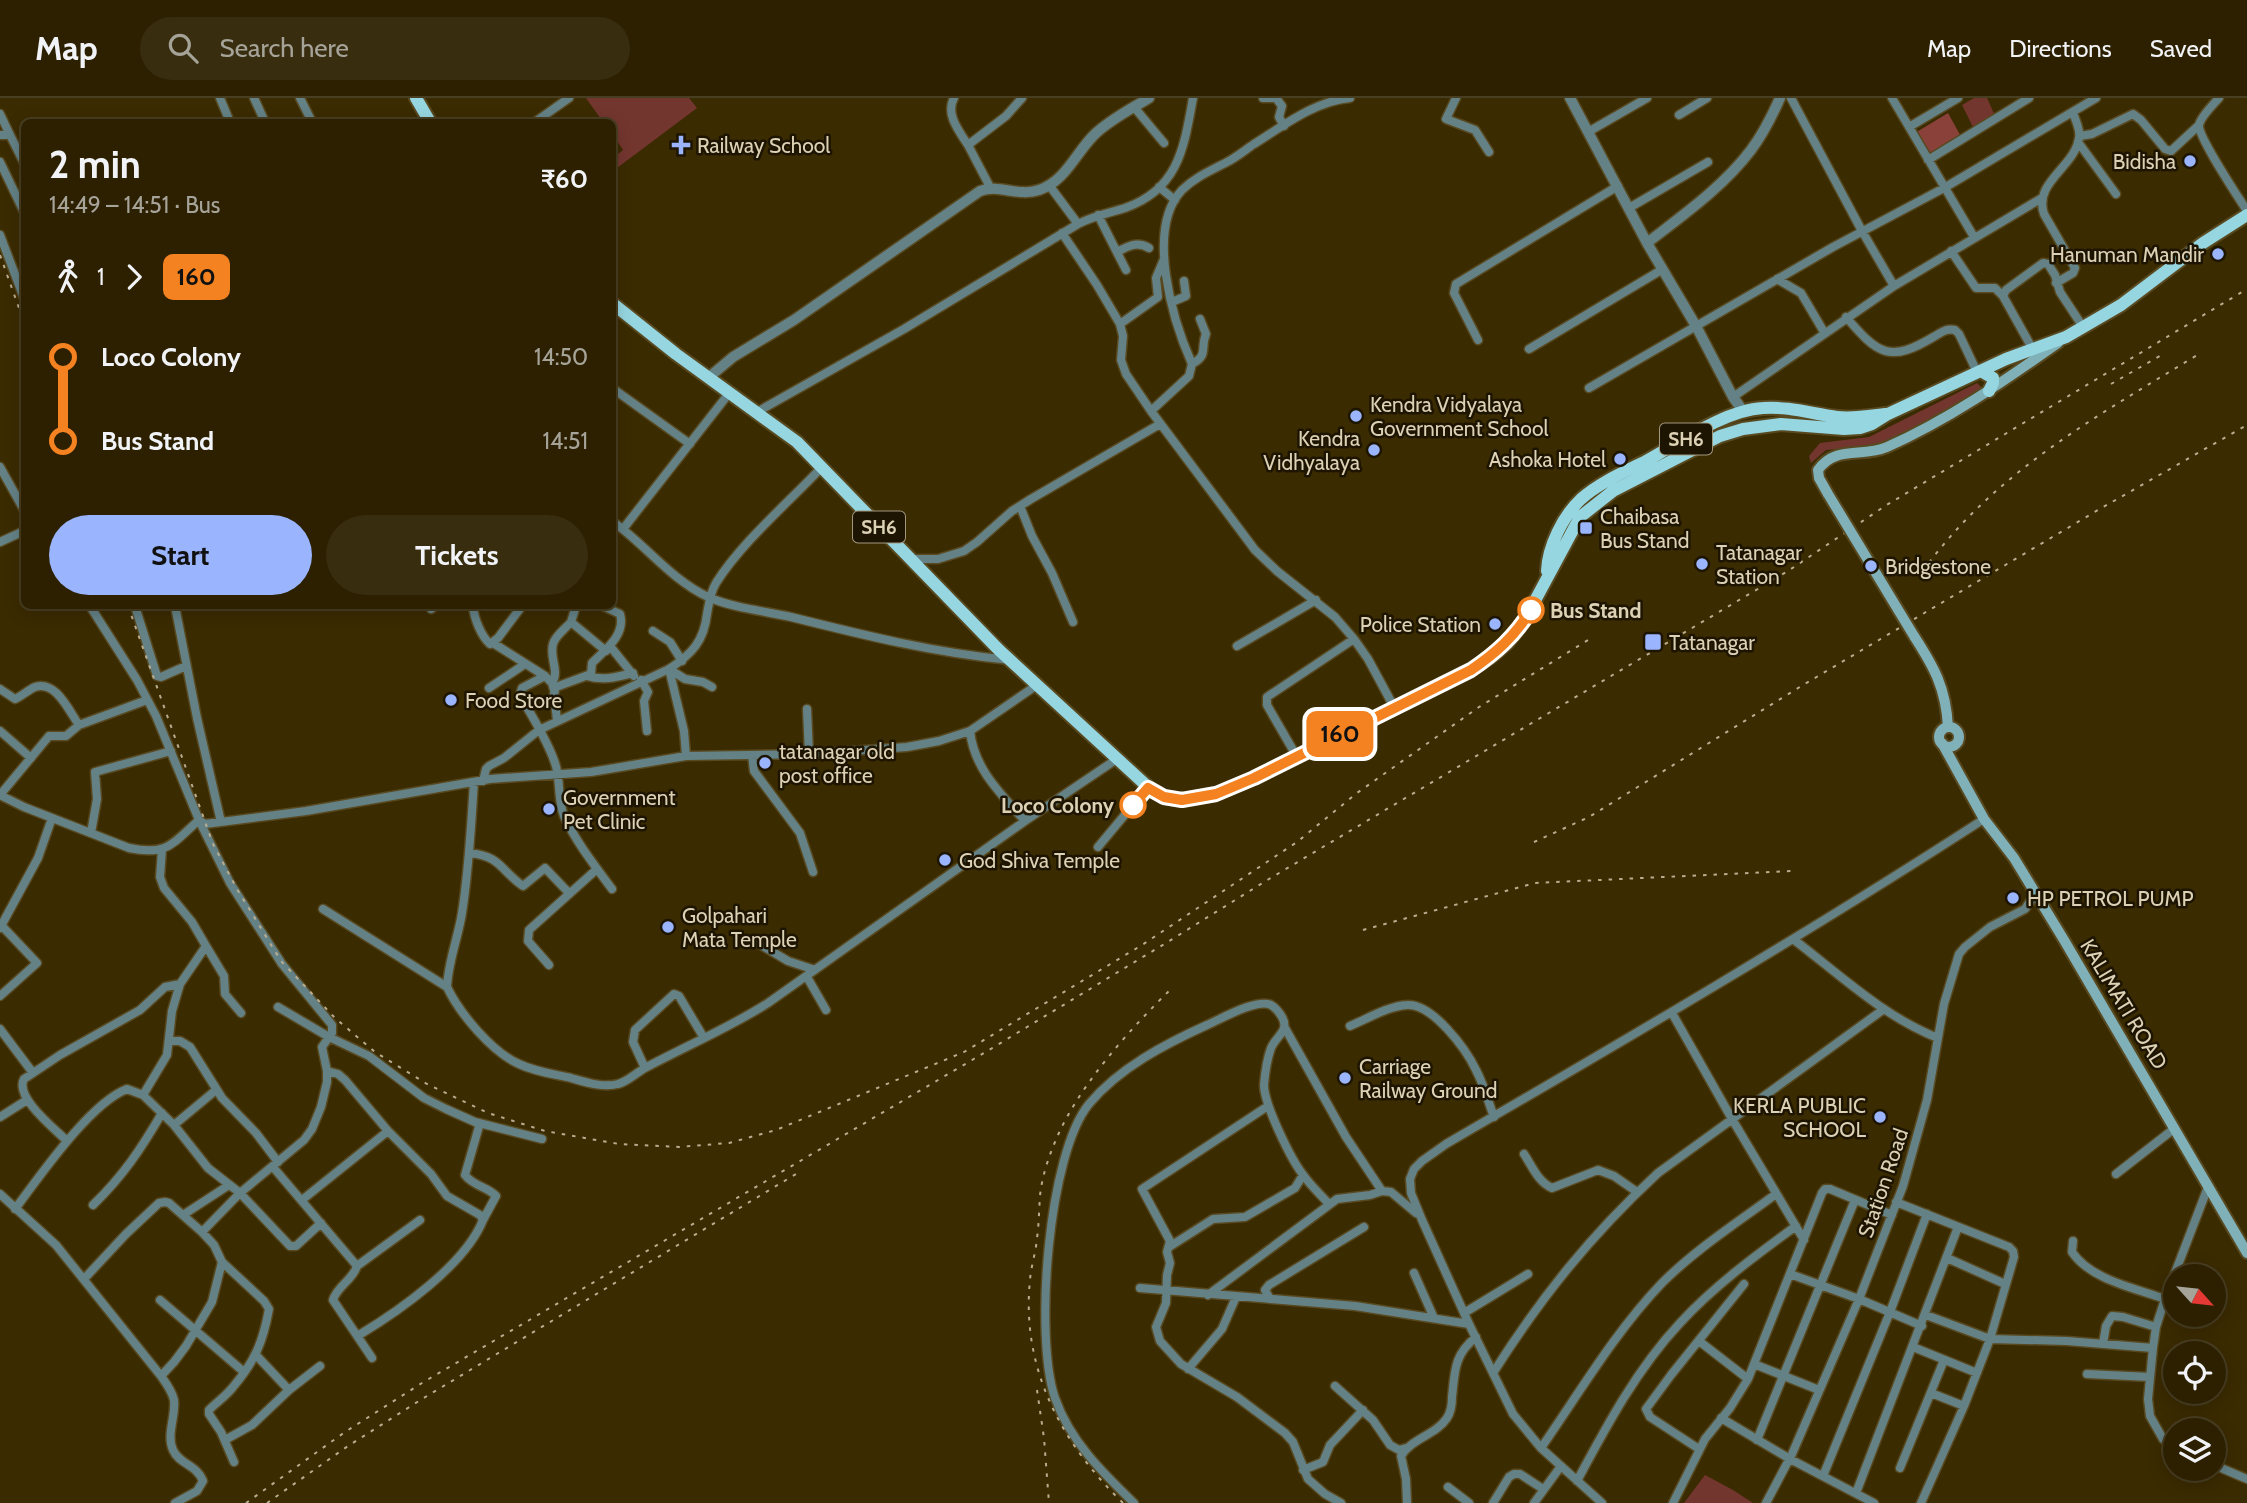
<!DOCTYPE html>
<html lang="en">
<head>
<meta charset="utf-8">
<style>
	:root { --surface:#2c2000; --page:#382d0f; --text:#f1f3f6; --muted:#a6a399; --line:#483e22; --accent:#9ab5fd }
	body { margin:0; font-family:Cabin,sans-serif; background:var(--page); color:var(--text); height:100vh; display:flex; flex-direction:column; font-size:26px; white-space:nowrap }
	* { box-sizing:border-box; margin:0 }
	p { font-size:23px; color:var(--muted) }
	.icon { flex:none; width:38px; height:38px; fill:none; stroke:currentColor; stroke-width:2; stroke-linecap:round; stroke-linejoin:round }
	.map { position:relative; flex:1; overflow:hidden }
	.details { position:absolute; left:21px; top:21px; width:595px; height:490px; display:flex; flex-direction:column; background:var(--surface); border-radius:10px; box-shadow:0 4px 18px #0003,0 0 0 2px var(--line) }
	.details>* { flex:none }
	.badge { padding:0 14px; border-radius:10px; font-size:24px; line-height:46px }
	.needle { width:46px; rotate:117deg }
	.controls { position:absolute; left:2163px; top:1166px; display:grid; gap:14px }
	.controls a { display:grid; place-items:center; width:63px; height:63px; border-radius:50%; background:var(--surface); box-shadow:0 4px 18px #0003,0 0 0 2px var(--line); font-size:35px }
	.map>.badge { position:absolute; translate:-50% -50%; box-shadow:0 0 0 4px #fff }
	.legs { display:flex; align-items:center; gap:10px; height:77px; padding:0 28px; font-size:23px }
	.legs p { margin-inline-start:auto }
	.summary { display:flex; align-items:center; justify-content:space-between; height:119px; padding:0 28px }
	h1 { font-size:38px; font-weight:700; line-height:52px }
	.action { display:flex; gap:14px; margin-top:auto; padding:14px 28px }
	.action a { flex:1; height:80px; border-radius:42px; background:var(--accent); color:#111; font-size:28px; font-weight:700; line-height:80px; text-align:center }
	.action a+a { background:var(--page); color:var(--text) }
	ul { padding:0 28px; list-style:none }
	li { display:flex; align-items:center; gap:24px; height:84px; font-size:26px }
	li i { display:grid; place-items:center; width:10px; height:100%; margin:0 9px; background:currentColor }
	li i::after { content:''; width:18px; height:18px; margin:-9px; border:5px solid; border-radius:50%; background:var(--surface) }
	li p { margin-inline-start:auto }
	li:first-child i { background:linear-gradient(#0000 50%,currentColor 0) }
	li:last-child i { background:linear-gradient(currentColor 50%,#0000 0) }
	header { display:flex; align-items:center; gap:42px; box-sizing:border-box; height:98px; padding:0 35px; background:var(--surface); border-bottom:2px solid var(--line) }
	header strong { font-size:33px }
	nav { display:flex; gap:38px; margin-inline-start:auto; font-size:24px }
	.search { width:490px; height:63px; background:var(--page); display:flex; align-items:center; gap:18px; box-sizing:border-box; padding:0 24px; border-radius:38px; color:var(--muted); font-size:26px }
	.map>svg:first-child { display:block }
	.green { fill:#73362f }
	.forest { fill:#8a4139 }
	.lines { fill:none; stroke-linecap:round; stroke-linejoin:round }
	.minor-casing { stroke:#584921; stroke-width:11 }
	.tertiary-casing { stroke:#584921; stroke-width:13 }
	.secondary-casing { stroke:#584921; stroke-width:14 }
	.primary-casing { stroke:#584921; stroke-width:16 }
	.minor { stroke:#648286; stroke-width:8 }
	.tertiary { stroke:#648286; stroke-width:10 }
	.secondary { stroke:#80b1b9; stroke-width:10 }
	.primary { stroke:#96d6e0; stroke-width:12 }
	.rail { stroke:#baad8f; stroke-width:2; stroke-dasharray:3.5 7; stroke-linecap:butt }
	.secondary-bridge-casing { stroke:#584921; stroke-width:14; stroke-linecap:butt }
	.secondary-bridge { stroke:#80b1b9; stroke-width:10 }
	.line-1-casing { stroke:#fff; stroke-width:16 }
	.line-1 { stroke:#f58220; stroke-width:10 }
	.poi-dot { fill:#9ab5fd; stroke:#1d1501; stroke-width:2.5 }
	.stop-1-dot { fill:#fff; stroke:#f58220; stroke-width:3.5 }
	.labels { text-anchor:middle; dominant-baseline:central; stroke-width:5; stroke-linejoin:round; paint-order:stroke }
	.shield { fill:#1d1501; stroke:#a3987f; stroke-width:2 }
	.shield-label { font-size:19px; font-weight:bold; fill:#dcd0b5 }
	.poi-label { font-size:21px; fill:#dcd0b5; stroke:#1d1501; text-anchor:start }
	.stop-label { font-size:21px; font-weight:bold; fill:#dcd0b5; stroke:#1d1501; text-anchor:start }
	.street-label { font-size:21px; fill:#dcd0b5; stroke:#1d1501 }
</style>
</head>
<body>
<header>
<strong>Map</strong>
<div class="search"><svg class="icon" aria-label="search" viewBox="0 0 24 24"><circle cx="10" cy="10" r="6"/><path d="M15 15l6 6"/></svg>Search here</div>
<nav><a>Map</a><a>Directions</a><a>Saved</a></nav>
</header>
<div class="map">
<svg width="2247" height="1405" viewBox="0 0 2247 1405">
	<rect width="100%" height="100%" fill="#3b2b00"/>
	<!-- green -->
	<path class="green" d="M586,0H689L697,10L613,73V60L623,52L613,37L612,24H603Z
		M1974,0H1987L1996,20L1974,31L1962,7Z
		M1977,285L1981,289L1979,295L1879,348L1826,352L1811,365L1809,358L1820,345L1869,339Z
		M1705,1377L1733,1392L1753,1405H1684Z"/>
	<!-- forest -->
	<path class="forest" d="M1948,15L1964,44L1927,66L1910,38Z"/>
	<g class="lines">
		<!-- minor casing -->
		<g class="minor-casing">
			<path id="minor" d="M220,0L230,24
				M254,0L265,24
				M300,0L312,24
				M954,0C945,16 959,33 968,47
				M1263,0H1273
				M1276,0L1282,8L1279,19L1284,28
				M1456,0L1446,21L1475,32L1489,54
				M1791,0L1862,133L1894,188
				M1892,0L1974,139
				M2219,0C2213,7 2201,18 2199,27C2198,39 2239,100 2247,113
				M1134,9L1164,45
				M0,16L10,37
				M1679,17L1707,0
				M535,24L569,0
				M1909,29L1958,0
				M1588,34L1647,0
				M0,37H10L24,65
				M2080,38L2092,36L2133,16L2141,22L2165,51L2171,53L2199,27
				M2078,44L2116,96
				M1928,62L2029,0
				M0,64L24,114
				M1049,87L1078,126
				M990,89L968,47L1006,18L1022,0
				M1159,89L1175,102
				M1629,110L1708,64
				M1098,117L1126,172
				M1062,135L1097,187L1120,226L1123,238L1121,262L1126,276L1151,313L1255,452L1277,473L1335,519L1354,541L1368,561L1394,609
				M0,137L24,200
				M1951,153L1976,190H1995L2003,198
				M1117,154C1128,148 1137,143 1149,150
				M1777,181L1801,195L1824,234
				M2056,185L2073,175L2075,170L2044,116C2033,84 2075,69 2079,40C2081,32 2075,22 2073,14
				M1172,204L1186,198L1184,183
				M1846,219C1878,256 1889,266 1935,238C1942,234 1947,230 1955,232L1959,236L1977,274
				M1120,226L1158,199L1156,180L1164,161
				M1478,242L1454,195L1456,186L1618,88
				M2032,250L2003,198L2006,192L2043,165L2048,166L2055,177L2060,194L2083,229
				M1529,251L1663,171
				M1192,266C1209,257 1200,250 1206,236L1200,221
				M612,290L690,346
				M1589,290L1833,149L1944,90L2096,0
				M1733,299L1894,188L2042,100
				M1151,313L1189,278L1192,266C1173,223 1145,131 1182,92C1195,79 1212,72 1227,64C1237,59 1245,52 1254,46C1283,28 1315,3 1350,0
				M757,314L904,231L1078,126C1093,118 1109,115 1125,110C1179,91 1184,49 1193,0
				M0,369L24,412
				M1020,408L1032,438L1052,475L1073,524
				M612,423C646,447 670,481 708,499C733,510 764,513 791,519C863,537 935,555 1010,562
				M623,431L730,294
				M0,444L24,433
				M910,461H938L964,453L977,444L1012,413L1031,401L1160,326
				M90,508L137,582L156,618L199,722L230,785L282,866L332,927V935L322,949L327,973V984L321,1009L312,1031L304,1042L240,1095L290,1148H296L321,1125
				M135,508L157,578L161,579L186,568
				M175,508L197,620L221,724
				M473,508C474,520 481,538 490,546L498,540L522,508
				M576,508L571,524L606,553
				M431,511L435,508
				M653,533L670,544L682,563
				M493,545L545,578L552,585L554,592
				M610,548L634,578
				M1237,548L1316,502
				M669,571L684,633L686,658
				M669,571L685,581L703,584L712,589
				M545,578L522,590L520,597C532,619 547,641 555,665C561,682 557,700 564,718C576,744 595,768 612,791
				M587,578C603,583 617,579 633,575
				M641,582L648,594L644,603L647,633
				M552,585C560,573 549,560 553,546C555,538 565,531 571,524
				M489,590L525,566
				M0,591L15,601C22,598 28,592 35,589C56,582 69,613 79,627
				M807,611L809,656
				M557,622L554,596L556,589L591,576L592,565C605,552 626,537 620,516L603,508
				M0,633L31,660
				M970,633C974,671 1001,696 1025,723
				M752,657L754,673L800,735L813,774
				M1297,659L1267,607V599L1354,541
				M483,683L486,671L489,668L504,660L539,632L669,571C692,556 704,543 707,516C709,505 710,495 716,485C742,444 788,405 822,369
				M0,697L24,709L129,750C167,758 172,746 199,722L205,726L306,713L490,681L591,674L686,658L809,656L907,649L939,643L970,633L1037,587
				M0,697L49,638H66L79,627L147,602
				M91,735L97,701L95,674L171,653
				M1098,749L1148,689
				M469,755C501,758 500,772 523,788L545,770L569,795
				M323,811L447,889C460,916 492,954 519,966C536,974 553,976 571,980C585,984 603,990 618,986C627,984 636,975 645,970C686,948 729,930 768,905L1025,723L1117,661
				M0,830L38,760L52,720
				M1793,841C1839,876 1884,919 1938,940
				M756,844L788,863L815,872
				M206,848L224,878L225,896L241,915
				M549,867L528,843L529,832L597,771
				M807,879L826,912
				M447,889C448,864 458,840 462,815C469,771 471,728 474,684
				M0,898L37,865L2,828
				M278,909L329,939L369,958L424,1000L446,1011L475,1024L542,1041
				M1672,915L1732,1021L1804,1142
				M1350,928C1367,921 1388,908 1407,907C1432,905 1466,951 1476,972C1484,987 1488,1003 1494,1019
				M1285,930L1346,1039L1382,1093
				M0,931L33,975
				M170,943H180L190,949L222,1000L256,1035L278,1064
				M645,970L633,944L635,932L674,896L679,898L704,940
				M327,973L338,976L345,982L388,1033L431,1076L447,1098L480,1117L483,1122C465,1167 399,1213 359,1237
				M1268,1008L1142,1091L1170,1143L1167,1154L1170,1165L1167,1177L1166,1205L1156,1229L1160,1243L1181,1266L1237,1299L1285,1335L1293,1344L1308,1381L1325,1396L1341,1405
				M0,1019L27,1002
				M480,1025L465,1077C473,1088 488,1089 496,1098L483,1122
				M174,1027L216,992
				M67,1043C55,1031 14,999 24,981L60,957L140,912L165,889L180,886
				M1524,1056C1532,1068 1538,1084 1552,1090L1598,1072L1614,1078L1637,1094
				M273,1069L357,1168C353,1182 337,1188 333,1202L372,1260
				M2116,1076L2175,1030
				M0,1096L56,1147L161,1278L174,1264L186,1248L212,1204L222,1164L214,1147L202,1134L240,1095L208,1070L174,1027L143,997L167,957L172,913L180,886L206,848L192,824L164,790L160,779L162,752
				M302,1102L388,1033
				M1896,1104L2009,1149L2013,1153L2014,1159L1990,1241L1964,1308L1921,1405
				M93,1107C123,1078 141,1051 162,1015
				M15,1111C40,1078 90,1005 127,991L143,997
				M183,1117L229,1087
				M2073,1143L2072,1154C2091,1182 2135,1190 2165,1201
				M1169,1149L1213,1121L1245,1119L1295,1090L1303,1077
				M1947,1160L2005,1186
				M222,1164L264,1203L269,1211C263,1244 255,1263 233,1289C226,1298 217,1304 209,1312V1316L221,1334L234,1364
				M357,1168L420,1122
				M1414,1175L1434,1220
				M1790,1176L1859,1201L1922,1228
				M84,1181L126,1136L159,1105L165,1104L169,1105L202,1134
				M1140,1190L1355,1208L1469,1226
				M1208,1197L1337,1101L1370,1097L1382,1093L1391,1094L1416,1115
				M1270,1201L1265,1192L1269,1187L1364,1129
				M160,1202L244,1274
				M1464,1215L1528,1176
				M1926,1217L1990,1241L2067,1243L2153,1250
				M1699,1243L1748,1281
				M2103,1246L2106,1228L2112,1218L2123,1219L2156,1229
				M1913,1249L1977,1275
				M256,1257L289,1292
				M1754,1266L1819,1292
				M1188,1271L1222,1231L1236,1199
				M1493,1275C1542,1198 1591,1137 1658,1075L1884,911
				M2087,1276L2150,1279
				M161,1278C166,1285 172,1293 174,1302C176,1318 166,1337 173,1352C179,1366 197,1367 203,1383L197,1393L175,1405
				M1335,1288L1373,1322L1390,1347L1399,1352L1406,1350
				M1931,1295L1964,1308
				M1721,1320L1790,1361L1874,1405
				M225,1342L252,1327L289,1292L320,1268
				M1757,1342L1855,1102
				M1541,1350C1580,1294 1615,1234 1662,1185C1696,1151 1738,1124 1776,1096
				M2175,1350L2163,1341L2150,1318L2148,1301L2153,1250L2156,1229L2165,1201L2208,1089
				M1699,1351L1650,1319L1646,1311L1671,1277L1744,1186
				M2214,1367L2247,1381
				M1900,1370L1944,1262
				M1303,1372L1323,1364L1330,1347L1363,1312
				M1823,1378L1890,1214L1927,1116
				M1577,1383C1607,1327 1637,1271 1680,1225C1714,1188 1755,1158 1796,1128
				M1448,1389L1469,1405
				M1856,1395L1958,1129
				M1134,1405C1102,1374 1070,1343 1055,1300C1034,1239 1048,1056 1089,1006C1119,970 1165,946 1207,927C1221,921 1257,900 1271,907C1276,910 1279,914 1282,919C1290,933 1276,938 1271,950C1267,961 1265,975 1264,987C1264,1006 1291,1062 1304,1078C1311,1088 1321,1097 1329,1106
				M1407,1405L1406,1381L1401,1358C1412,1340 1436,1337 1447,1320C1451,1314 1452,1306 1452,1299C1455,1272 1454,1257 1476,1239
				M1493,1405L1509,1379L1514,1376H1520L1543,1391
				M1534,1405L1561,1368
				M1602,1405L1541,1350L1513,1316L1469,1226L1422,1122L1411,1095L1410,1081L1414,1071L1422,1063L1446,1046C1627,941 1808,835 1984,721
				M1673,1405L1705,1341L1730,1310L1748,1281L1822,1095L1825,1091H1830L1892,1117
				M1766,1405L1792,1356L1859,1201L1903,1088L1927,1002L1944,906L1959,856L1965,849L1990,829L2025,811L2035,796"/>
		</g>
		<!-- tertiary casing -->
		<g class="tertiary-casing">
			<path id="tertiary" d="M1570,0L1647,145L1696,228L1733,299L1743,313
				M1647,145C1683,117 1723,89 1751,52C1763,36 1772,18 1780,0
				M708,280L733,259L794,222L980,93C999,86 1018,99 1039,92C1066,83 1076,54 1095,36C1111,21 1131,11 1149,0"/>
		</g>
		<!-- secondary casing -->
		<g class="secondary-casing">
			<path id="secondary" d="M1828,396L1819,380L1818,372C1835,347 1862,360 1887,349C1948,322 2004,283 2058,245
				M1914,538C1934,569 1946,590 1948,629
				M1939 639a10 10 0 1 1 20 0a10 10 0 1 1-20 0Z
				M1942,645L1984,721L2014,760L2064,842L2247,1155"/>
		</g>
		<!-- primary casing -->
		<g class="primary-casing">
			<path id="primary" d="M416,0L430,24
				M612,205L676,256L797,344L999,552L1148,689L1164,699L1182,702L1216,696L1254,680L1470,572L1492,558L1507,545L1523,525L1580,419L1613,393L1720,338L1743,331L1781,326L1844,331L1860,330L1872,326L1888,316L2006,261L2066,239L2121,207L2203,145L2247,117
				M1981,273L1993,280V285L1989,293
				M1547,473C1548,448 1563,418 1581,401C1599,385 1624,374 1646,363C1679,345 1725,312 1763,310C1788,308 1813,316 1837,319C1853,321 1869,318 1885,316"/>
		</g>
		<!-- minor -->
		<use href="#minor" class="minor"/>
		<!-- tertiary -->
		<use href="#tertiary" class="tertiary"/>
		<!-- secondary -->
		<use href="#secondary" class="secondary"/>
		<!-- primary -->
		<use href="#primary" class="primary"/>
		<!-- rail -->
		<path class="rail" d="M0,157L24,224
			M2111,286L2163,256
			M1923,473C1993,375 2097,318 2199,256
			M128,508L213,746L237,791L281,863L335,920L375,954L427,986L488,1015L545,1033L619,1046L679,1049L729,1045L776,1032L964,954L1142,847L1297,744L1357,695L1479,609L1593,539
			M1534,744L1589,719L1803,587L2098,412L2247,327
			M1363,832L1535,785L1792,773
			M1037,1292L1044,1340L1049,1405
			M246,1405L345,1334L422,1285L984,955L1166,845L1269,781L1788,473L1885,408L2247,191
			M267,1405L348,1348L422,1301L796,1076
			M1123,1405C1061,1345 1021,1270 1030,1182C1031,1168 1036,1154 1037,1140C1039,1126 1039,1112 1040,1098C1042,1077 1050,1055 1058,1037C1082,984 1131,930 1172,890"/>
		<!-- secondary-bridge casing -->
		<g class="secondary-bridge-casing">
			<path id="secondary-bridge" d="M1828,396L1914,538"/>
		</g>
		<!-- secondary-bridge -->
		<use href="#secondary-bridge" class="secondary-bridge"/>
	</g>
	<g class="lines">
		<!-- line-1 casing -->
		<g class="line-1-casing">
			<path id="line-1" d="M1133,707L1148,690L1164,699L1182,702L1216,696L1254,680L1471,572C1496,555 1515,538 1531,512"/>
		</g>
		<!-- line-1 -->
		<use href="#line-1" class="line-1"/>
	</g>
	<!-- markers -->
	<g class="poi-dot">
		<path d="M677.5 36.5h7v7h7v7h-7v7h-7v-7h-7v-7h7z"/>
		<circle cx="2190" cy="63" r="7"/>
		<circle cx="2218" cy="156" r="7"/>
		<circle cx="1356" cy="318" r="7"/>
		<circle cx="1374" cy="352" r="7"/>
		<circle cx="1620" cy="361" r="7"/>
		<rect x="1579" y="423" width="14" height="14" rx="3.5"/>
		<circle cx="1702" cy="466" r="7"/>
		<circle cx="1871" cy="468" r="7"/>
		<circle cx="1495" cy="526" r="7"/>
		<rect x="1644" y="535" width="18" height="18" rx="3.5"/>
		<circle cx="451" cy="602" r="7"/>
		<circle cx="765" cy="665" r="7"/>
		<circle cx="549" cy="711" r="7"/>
		<circle cx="945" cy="762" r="7"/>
		<circle cx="2013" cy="800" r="7"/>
		<circle cx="668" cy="829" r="7"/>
		<circle cx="1345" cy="980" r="7"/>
		<circle cx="1880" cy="1019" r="7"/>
	</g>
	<g class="stop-1-dot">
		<circle cx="1531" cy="512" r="12"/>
		<circle cx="1133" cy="707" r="12"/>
	</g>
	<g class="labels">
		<!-- shield labels -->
		<g class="shield">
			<rect x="1660" y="325.5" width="52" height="31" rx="5"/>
			<rect x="853" y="413.5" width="52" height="31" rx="5"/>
		</g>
		<g class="shield-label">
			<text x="1686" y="341">SH6</text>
			<text x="879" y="429">SH6</text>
		</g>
		<!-- poi labels -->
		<g class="poi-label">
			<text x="697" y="47">Railway School</text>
			<text x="2176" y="63" text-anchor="end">Bidisha</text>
			<text x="2204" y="156" text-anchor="end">Hanuman Mandir</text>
			<text x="1370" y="306">Kendra Vidyalaya<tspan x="1370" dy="24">Government School</tspan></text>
			<text x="1360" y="340" text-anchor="end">Kendra<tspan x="1360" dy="24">Vidhyalaya</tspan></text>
			<text x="1606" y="361" text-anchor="end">Ashoka Hotel</text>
			<text x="1600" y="418">Chaibasa<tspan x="1600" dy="24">Bus Stand</tspan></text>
			<text x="1716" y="454">Tatanagar<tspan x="1716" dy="24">Station</tspan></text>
			<text x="1885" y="468">Bridgestone</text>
			<text x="1481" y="526" text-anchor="end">Police Station</text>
			<text x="1669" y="544">Tatanagar</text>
			<text x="465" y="602">Food Store</text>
			<text x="779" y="653">tatanagar old<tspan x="779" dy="24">post office</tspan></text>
			<text x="563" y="699">Government<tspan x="563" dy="24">Pet Clinic</tspan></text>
			<text x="959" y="762">God Shiva Temple</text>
			<text x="2027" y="800">HP PETROL PUMP</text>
			<text x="682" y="817">Golpahari<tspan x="682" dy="24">Mata Temple</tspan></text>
			<text x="1359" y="968">Carriage<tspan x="1359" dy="24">Railway Ground</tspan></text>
			<text x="1866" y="1007" text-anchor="end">KERLA PUBLIC<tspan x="1866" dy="24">SCHOOL</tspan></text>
		</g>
		<!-- stop labels -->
		<g class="stop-label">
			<text x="1550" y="512">Bus Stand</text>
			<text x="1114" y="707" text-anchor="end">Loco Colony</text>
		</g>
		<!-- street labels -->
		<g class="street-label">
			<text transform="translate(2124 906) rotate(59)">KALIMATI ROAD</text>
			<text transform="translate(1883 1085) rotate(-71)">Station Road</text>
		</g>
	</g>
</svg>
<div class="controls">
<a><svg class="needle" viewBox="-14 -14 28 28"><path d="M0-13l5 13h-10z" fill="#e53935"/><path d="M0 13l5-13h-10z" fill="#a6a399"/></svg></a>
<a><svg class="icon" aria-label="locate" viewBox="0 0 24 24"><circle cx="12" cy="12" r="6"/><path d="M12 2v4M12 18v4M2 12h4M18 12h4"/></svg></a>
<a><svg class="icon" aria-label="layers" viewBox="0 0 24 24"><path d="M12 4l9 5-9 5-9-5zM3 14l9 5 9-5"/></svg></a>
</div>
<b class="badge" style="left:1340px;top:636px;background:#f58220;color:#111">160</b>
<section class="details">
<div class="summary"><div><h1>2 min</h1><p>14:49 – 14:51 · Bus</p></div><b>₹60</b></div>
<div class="legs"><svg class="icon" aria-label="walk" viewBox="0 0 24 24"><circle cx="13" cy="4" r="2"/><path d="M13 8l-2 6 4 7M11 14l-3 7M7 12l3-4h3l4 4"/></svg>1<svg class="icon" aria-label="forward" viewBox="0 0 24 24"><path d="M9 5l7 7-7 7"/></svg><b class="badge" style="background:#f58220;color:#111">160</b></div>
<ul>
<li><i style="color:#f58220"></i><b>Loco Colony</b><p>14:50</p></li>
<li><i style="color:#f58220"></i><b>Bus Stand</b><p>14:51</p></li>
</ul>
<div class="action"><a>Start</a><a>Tickets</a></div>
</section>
</div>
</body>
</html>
